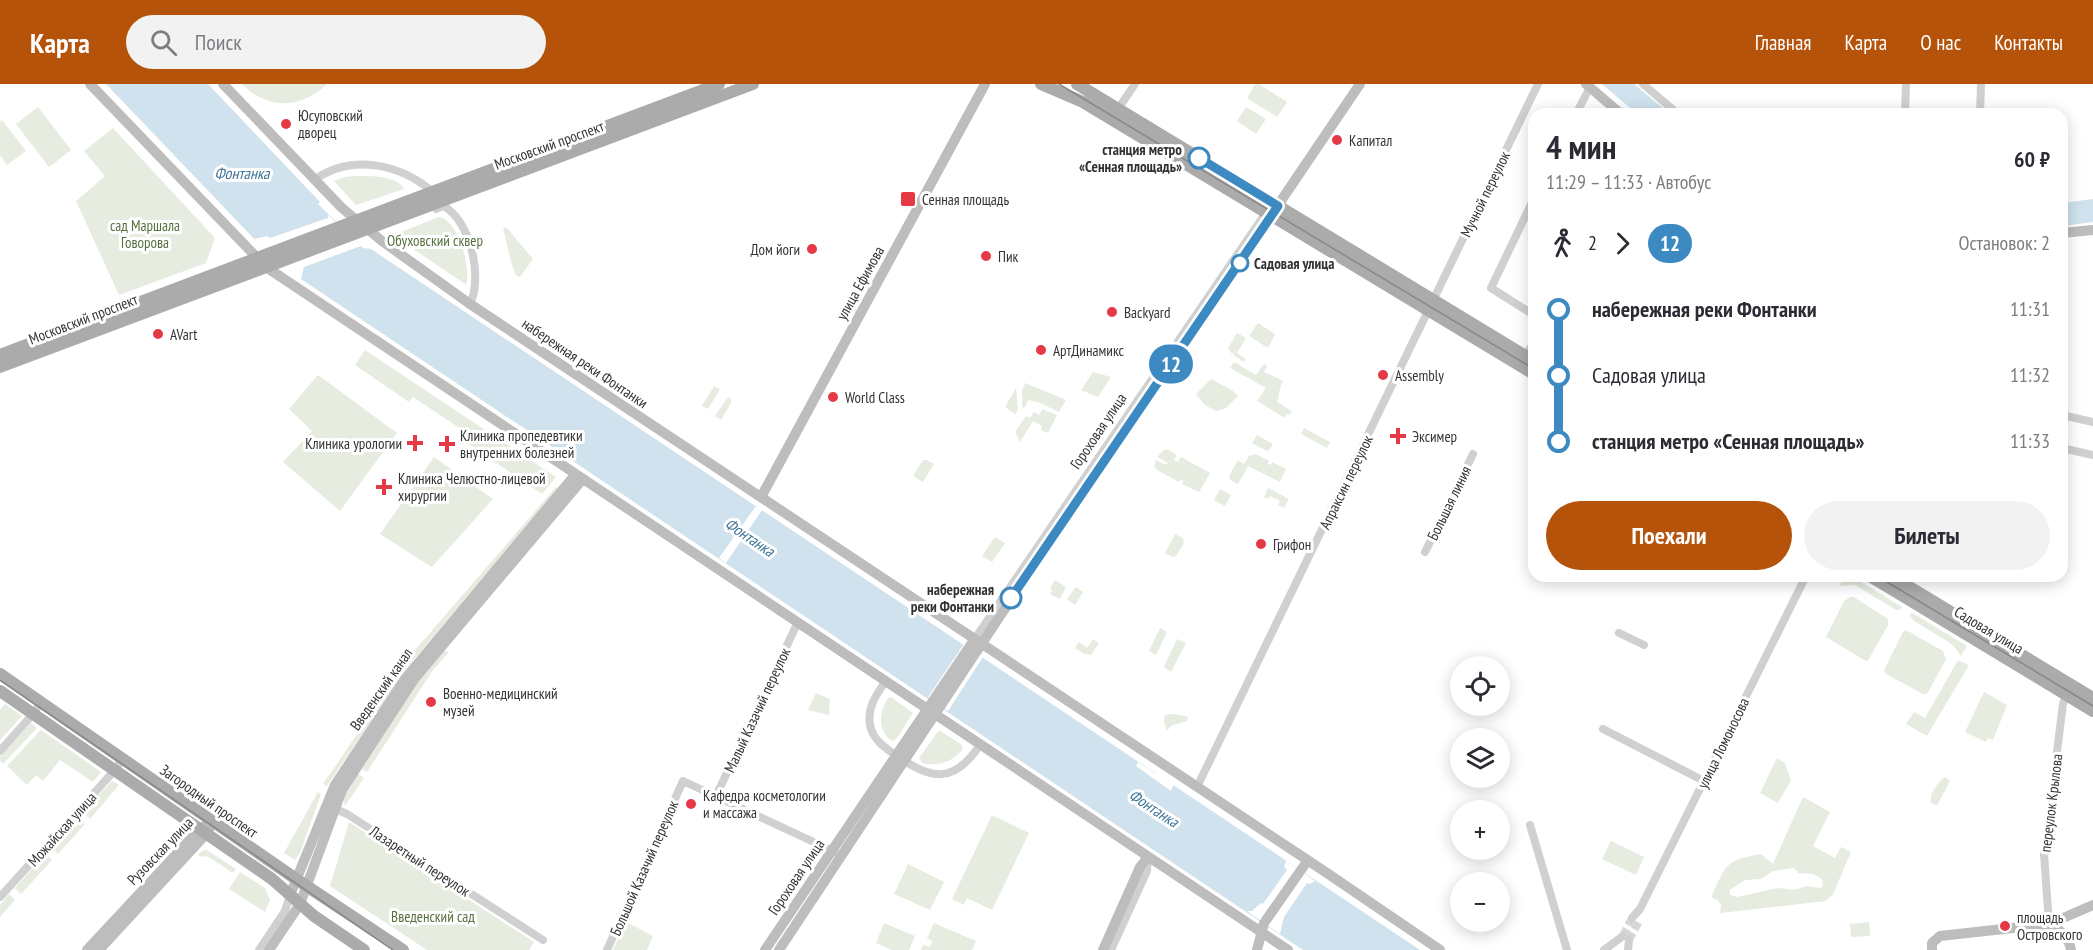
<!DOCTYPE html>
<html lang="ru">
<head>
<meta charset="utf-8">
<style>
	:root { --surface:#fff; --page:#f2f2f3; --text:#2b2b33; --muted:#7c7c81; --accent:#b45309 }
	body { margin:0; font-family:"PT Sans Narrow",sans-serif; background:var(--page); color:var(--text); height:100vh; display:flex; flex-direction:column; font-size:22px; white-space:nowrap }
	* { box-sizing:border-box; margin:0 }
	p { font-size:20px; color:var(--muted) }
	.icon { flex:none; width:33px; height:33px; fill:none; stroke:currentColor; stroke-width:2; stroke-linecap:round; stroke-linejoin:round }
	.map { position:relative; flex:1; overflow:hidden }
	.drawer { position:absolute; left:1528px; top:24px; width:540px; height:474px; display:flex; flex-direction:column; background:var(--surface); border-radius:18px; box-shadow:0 3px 15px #0003 }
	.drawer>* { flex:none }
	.badge { padding:0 12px; border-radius:20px; font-size:21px; line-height:39px }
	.tools { position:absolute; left:1450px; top:572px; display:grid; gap:12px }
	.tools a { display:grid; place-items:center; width:60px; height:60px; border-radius:50%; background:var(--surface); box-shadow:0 3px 15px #0003; font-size:30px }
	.map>.badge { position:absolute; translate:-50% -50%; box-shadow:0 0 0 3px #fff }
	.legs { display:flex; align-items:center; gap:9px; height:66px; padding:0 18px; font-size:20px }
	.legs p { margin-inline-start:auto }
	.summary { display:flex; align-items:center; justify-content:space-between; height:102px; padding:0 18px }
	h1 { font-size:33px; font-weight:800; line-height:45px }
	.cta { display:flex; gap:12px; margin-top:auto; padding:12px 18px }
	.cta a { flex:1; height:69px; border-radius:36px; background:var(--accent); color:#fff; font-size:24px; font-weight:800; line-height:69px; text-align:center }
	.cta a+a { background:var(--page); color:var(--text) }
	ul { padding:0 18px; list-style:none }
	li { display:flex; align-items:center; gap:21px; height:66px; font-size:22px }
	li i { display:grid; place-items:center; width:9px; height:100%; margin:0 8px; background:currentColor }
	li i::after { content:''; width:15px; height:15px; margin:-8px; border:4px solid; border-radius:50%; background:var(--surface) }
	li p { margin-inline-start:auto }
	li:first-child i { background:linear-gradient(#0000 50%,currentColor 0) }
	li:last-child i { background:linear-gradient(currentColor 50%,#0000 0) }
	header { display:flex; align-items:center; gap:36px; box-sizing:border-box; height:84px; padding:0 30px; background:var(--accent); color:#fff }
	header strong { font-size:28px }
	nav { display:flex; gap:33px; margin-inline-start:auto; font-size:21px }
	.search { width:420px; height:54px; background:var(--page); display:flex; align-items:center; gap:15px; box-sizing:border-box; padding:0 21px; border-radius:33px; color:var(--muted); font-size:22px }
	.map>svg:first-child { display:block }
	.green { fill:#e6ecdf; fill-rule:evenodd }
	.water { fill:#cfe2ee }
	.pier { fill:#fff }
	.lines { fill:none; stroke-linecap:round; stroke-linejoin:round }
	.street-tunnel { stroke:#d6d6d6; stroke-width:8; stroke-dasharray:8 4; stroke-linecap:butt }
	.street { stroke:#d0d0d0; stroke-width:8 }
	.secondary { stroke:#bdbdbd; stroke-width:10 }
	.primary { stroke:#ababab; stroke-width:12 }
	.tram { stroke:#888; stroke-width:1.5 }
	.line-1-casing { stroke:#fff; stroke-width:14 }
	.line-1 { stroke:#3d8ac2; stroke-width:9 }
	.poi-dot { fill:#e63946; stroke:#fff; stroke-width:2 }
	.stop-1-dot { fill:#fff; stroke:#3d8ac2; stroke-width:3 }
	.labels { text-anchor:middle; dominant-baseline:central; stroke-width:6; stroke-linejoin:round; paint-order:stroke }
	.poi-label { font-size:15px; fill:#333; stroke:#fff; text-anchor:start }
	.street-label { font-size:15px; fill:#333; stroke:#fff }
	.stop-label { font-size:15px; font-weight:bold; fill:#333; stroke:#fff; text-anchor:end }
	.park-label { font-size:15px; fill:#56703f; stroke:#fff }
	.water-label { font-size:16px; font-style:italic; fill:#3f7597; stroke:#fff }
</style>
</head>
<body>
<header>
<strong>Карта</strong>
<div class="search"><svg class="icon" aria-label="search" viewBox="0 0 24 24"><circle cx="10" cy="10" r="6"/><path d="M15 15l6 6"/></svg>Поиск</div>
<nav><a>Главная</a><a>Карта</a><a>О нас</a><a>Контакты</a></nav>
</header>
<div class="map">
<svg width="2093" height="866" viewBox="0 0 2093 866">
	<rect width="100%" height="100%" fill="#fff"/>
	<!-- green -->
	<path class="green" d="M242,0H327C302,25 267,26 242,0Z
		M1255,0H1259L1287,18L1277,33L1247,14Z
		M38,23L71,66L49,83L16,40Z
		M1246,23L1266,35L1256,50L1237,37Z
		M2,36L26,67L7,81L0,71V38Z
		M113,44L215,154L206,179L119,211L76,117L105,92L84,67Z
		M355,92C370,92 397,91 404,105L356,121L334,97L344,93Z
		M439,133C458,136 470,181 467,198L465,200L397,154V151L401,148Z
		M506,143L533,175L520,193L517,192C511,185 507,157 503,145Z
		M1258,239L1275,250L1268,264L1249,252Z
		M1237,249L1246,254L1237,269L1246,275L1244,278L1233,271L1236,266L1232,270L1228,264Z
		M365,266L556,393L542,410L460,354L464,347L413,313L409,318L355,281Z
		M1234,278L1256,291L1264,280L1267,282L1264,288L1283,297C1278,307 1280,310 1277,318L1293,328L1292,327L1289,331L1287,330L1285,334L1257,317L1266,304L1230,284Z
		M1093,288L1111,293L1098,313L1081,306Z
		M318,291L397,349L340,427L283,378L312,347L289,325Z
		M1211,295L1233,307L1238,312L1226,324L1216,327L1205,321L1196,310Z
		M1025,299L1066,316L1059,328L1038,318L1028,316L1024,324L1022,322V307Z
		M714,302L720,305L708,325L702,322Z
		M1016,304L1018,326L1015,330L1005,323Z
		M728,313L731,315V319L721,336L715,332Z
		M1042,325L1057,331L1048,349L1041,346L1042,342L1033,337L1020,358L1015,348L1026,332L1030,334L1034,328L1039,331Z
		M1304,344L1330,358L1327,364L1301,350Z
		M1257,351L1273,360L1269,366L1267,367L1252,359Z
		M1164,366H1168L1177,371L1174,376L1178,378L1181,373L1210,389L1199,408L1182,400L1183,397L1181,395L1179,398L1157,386L1154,382L1156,376L1166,381L1168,379L1157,373Z
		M1256,370L1269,377L1268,380L1271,381L1272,378L1286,385L1280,398L1248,382L1238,400L1230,396L1229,392L1238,376L1244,380L1249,372Z
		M434,373L493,415L432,483L380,450Z
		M923,376H927L934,380L923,398L913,392Z
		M556,403L558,405L409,581L327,702L323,700L416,565Z
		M1268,404L1289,415L1284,424L1278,421L1280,417L1270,412L1268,415L1264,413Z
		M1220,405L1231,411L1225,422L1214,416Z
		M1175,450L1183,454L1184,459L1176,472L1173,473L1165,469Z
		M995,453L1005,459L992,478L982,472Z
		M1845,492H1851L1902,523L1901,525L1896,526L1855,501L1839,502Z
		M1055,496L1066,503L1060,515L1050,510L1052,506L1050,504Z
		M1076,503L1083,508L1075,521L1067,515Z
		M1850,513H1854L1888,535V541L1869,575L1866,577L1826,553L1844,517Z
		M1911,528L1967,562L1961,572L1953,561L1913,536L1910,532Z
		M1160,544L1167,548L1156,571L1149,567Z
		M1906,546L1943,567L1946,575L1927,610H1923L1886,590L1884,586L1903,548Z
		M1093,555L1099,559L1091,571L1084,570L1075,564L1079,558L1087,564Z
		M1177,555L1186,559L1171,588L1164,583Z
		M443,567L449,568L433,586L367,688L362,685L425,588Z
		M1958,576L1969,581L1927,652L1906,640L1914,628L1925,634Z
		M1984,608L2007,621L1993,656L1988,654L1986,658L1965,648Z
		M816,609L830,615L829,631L808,626Z
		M891,613L913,629L897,654L893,657C877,649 879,627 888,614Z
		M5,620L22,632L0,656V626Z
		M1174,630L1188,633L1187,637L1171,642L1167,647L1164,638L1165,631Z
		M31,639L37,644L3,680L0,677V673Z
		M41,646L101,688L93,698L60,676L43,697L36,691L27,701L7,682Z
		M939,646L962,661L963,665C952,678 939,683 922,679L919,674Z
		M1777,674L1785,679L1791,696L1778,719L1760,709Z
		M358,690L364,694L345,722L343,714Z
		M1945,693L1950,697L1938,720L1935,721L1931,719C1929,710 1937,699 1945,693Z
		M112,697L119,701L90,735L83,728Z
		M318,708L321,710L300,769L295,776L284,769Z
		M1803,713L1830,728L1813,762L1835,774L1841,763L1851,768L1833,810L1826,817L1720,829L1721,821L1718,816L1712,814V811C1727,779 1725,777 1761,770L1773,780ZM1794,784L1798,789L1813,790L1822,795L1823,800L1821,804L1807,802L1794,806L1778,804L1737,813L1730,811V806L1745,796L1761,795L1773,787Z
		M992,731L1029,749L992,826L967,814L964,821L952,815Z
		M78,734L85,740L58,770L51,764Z
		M349,738L534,858L529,866H427L330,802Z
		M1611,757L1644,773L1636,791L1602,775Z
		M207,766L236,785L233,789L207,772L202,773L198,771L202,767Z
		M46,769L52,776L21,810L15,804Z
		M908,780L944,798L930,826L894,810Z
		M240,788L265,804L270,816L265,828L229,805Z
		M9,810L15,816L0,833V821Z
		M626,838L653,852L647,866H613Z
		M1869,838L1870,852L1851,853L1850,840Z
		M884,839L915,852L909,866H892L876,859Z
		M934,839L976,857L972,866H921L923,861L930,863L932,857L927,854Z"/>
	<!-- water -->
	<path class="water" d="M106,0H208L320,118L318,120L363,164L371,165L1420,866H1303L301,195L260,161Z
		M1602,0H1634L1670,30H1637Z
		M2093,115V138L2063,142V119Z"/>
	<!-- pier -->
	<path class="pier" d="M328,131L361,162L304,183L301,195L274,174L254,155L267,152L270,154L328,134Z
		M756,422L762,426L726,479L719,474Z
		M964,560L983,573L948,627L928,613Z
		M1138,678L1156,690L1159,687L1175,698L1171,707L1136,682Z
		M1284,775L1315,797L1310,800L1307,799L1284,833L1280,850L1247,827H1252L1261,819L1263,820L1287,786L1284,783L1286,777Z"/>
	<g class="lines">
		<!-- street-tunnel -->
		<path class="street-tunnel" d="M1623,852L1632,834
			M1629,856L1639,837"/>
		<!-- street -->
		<path class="street" d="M1643,0L1678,30
			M1118,25L1135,0
			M1576,30L1590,3
			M1905,30L1906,0
			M1980,30L1981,0
			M314,96C352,69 400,80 433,108
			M1534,114L1491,204L1534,231
			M436,125L443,122C471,136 483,194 470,220
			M1524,274L1534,258
			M2062,331L2093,338
			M2062,364L2093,371
			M1425,468L1473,370
			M1619,549L1644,561
			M974,556L1267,127
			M885,598C876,611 867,624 870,641C873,656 885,664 897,672C931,696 954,700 980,661
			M1603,645L1704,697
			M0,667L33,630L41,619
			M1197,703L1538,0
			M716,712L797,540
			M331,723L347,730L543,856
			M1530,741L1567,866
			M0,813L115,686L122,675
			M1632,834L1640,825L1806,492
			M2049,840L2044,770L2063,620L2068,607
			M259,866L285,827L290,811
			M607,866L683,697L835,768
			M1111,866L1147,787L1148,773
			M1604,866L1623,852
			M1628,866L1629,856"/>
		<!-- secondary -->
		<path class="secondary" d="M90,0L266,183L1288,866
			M223,0L342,124L382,157L470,220L1324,787L1440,866
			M1586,0L1621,30
			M2062,149L2093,146
			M761,413L985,0
			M290,811L335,701L405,595L575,391
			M2049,840C2060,846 2069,853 2071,866
			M87,866L200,745L207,740
			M99,866L206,750L210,743
			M269,866L300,820L342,706L415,594L582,396
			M765,866L974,556
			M779,866L998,535L1360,0
			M1103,866L1140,783L1148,773
			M1257,866L1264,839L1308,776
			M1932,866V859L1940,852L2049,840L2093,821"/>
		<!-- primary -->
		<path class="primary" d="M1041,0L1083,18L1534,290
			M1077,0L1534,277
			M0,271C239,180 479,91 719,0
			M0,283L753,0
			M1870,492L2093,627
			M1891,492L2093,614
			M0,590L296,795L403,866
			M0,607L272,795L314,832L364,866"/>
		<!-- tram -->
		<path class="tram" d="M1059,0L1534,285
			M1877,492L2093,622
			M0,596L393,866"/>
	</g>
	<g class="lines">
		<!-- line-1 casing -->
		<g class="line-1-casing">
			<path id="line-1" d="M1011,514L1278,122L1199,74"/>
		</g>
		<!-- line-1 -->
		<use href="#line-1" class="line-1"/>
	</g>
	<!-- markers -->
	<g class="poi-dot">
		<circle cx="286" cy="40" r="6"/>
		<circle cx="1337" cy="56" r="6"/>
		<rect x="900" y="107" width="16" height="16" rx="3"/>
		<circle cx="812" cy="165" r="6"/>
		<circle cx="986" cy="172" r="6"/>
		<circle cx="1112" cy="228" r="6"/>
		<circle cx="158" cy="250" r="6"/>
		<circle cx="1041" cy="266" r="6"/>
		<circle cx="1383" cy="291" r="6"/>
		<circle cx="833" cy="313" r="6"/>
		<path d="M1395 343h6v6h6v6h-6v6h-6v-6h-6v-6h6z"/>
		<path d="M412 350h6v6h6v6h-6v6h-6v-6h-6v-6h6z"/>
		<path d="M444 351h6v6h6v6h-6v6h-6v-6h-6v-6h6z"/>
		<path d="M381 394h6v6h6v6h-6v6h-6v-6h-6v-6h6z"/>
		<circle cx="1261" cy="460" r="6"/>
		<circle cx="431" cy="618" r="6"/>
		<circle cx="691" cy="720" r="6"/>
		<circle cx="2005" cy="842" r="6"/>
	</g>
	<g class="stop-1-dot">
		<circle cx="1199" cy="74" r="10"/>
		<circle cx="1240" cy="179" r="8"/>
		<circle cx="1011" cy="514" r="10"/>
	</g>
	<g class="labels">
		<!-- poi labels -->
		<g class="poi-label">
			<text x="298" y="31">Юсуповский<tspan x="298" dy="17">дворец</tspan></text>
			<text x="1349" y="56">Капитал</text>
			<text x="922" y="115">Сенная площадь</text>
			<text x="800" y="165" text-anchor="end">Дом йоги</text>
			<text x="998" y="172">Пик</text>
			<text x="1124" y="228">Backyard</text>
			<text x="170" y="250">AVart</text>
			<text x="1053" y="266">АртДинамикс</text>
			<text x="1395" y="291">Assembly</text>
			<text x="845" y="313">World Class</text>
			<text x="460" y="351">Клиника пропедевтики<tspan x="460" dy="17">внутренних болезней</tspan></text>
			<text x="1412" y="352">Эксимер</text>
			<text x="402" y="359" text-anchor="end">Клиника урологии</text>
			<text x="398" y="394">Клиника Челюстно-лицевой<tspan x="398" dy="17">хирургии</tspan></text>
			<text x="1273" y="460">Грифон</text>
			<text x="443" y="609">Военно-медицинский<tspan x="443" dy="17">музей</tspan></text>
			<text x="703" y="711">Кафедра косметологии<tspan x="703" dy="17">и массажа</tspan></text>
			<text x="2017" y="833">площадь<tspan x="2017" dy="17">Островского</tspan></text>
		</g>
		<!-- street labels -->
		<g class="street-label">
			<text transform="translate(549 61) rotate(-20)">Московский проспект</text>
			<text transform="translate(1485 110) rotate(-64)">Мучной переулок</text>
			<text transform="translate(860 199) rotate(-61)">улица Ефимова</text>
			<text transform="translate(83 235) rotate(-21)">Московский проспект</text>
			<text transform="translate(585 279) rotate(34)">набережная реки Фонтанки</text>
			<text transform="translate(1098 347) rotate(-56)">Гороховая улица</text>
			<text transform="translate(1346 398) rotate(-64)">Апраксин переулок</text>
			<text transform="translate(1449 419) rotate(-64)">Большая линия</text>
			<text transform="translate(1989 546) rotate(31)">Садовая улица</text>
			<text transform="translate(381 605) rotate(-55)">Введенский канал</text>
			<text transform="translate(757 626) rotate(-65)">Малый Казачий переулок</text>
			<text transform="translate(1723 659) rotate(-64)">улица Ломоносова</text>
			<text transform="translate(209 717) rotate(35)">Загородный проспект</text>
			<text transform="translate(2051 719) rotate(-83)">переулок Крылова</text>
			<text transform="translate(62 745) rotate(-48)">Можайская улица</text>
			<text transform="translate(160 767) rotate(-46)">Рузовская улица</text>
			<text transform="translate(420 777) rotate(33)">Лазаретный переулок</text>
			<text transform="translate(644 784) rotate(-66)">Большой Казачий переулок</text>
			<text transform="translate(796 793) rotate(-56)">Гороховая улица</text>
		</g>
		<!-- stop labels -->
		<g class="stop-label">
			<text x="1182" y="65">станция метро<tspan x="1182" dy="17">«Сенная площадь»</tspan></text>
			<text x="1254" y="179" text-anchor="start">Садовая улица</text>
			<text x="994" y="505">набережная<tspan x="994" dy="17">реки Фонтанки</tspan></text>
		</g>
		<!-- park labels -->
		<g class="park-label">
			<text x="145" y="141">сад Маршала<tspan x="145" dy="17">Говорова</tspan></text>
			<text x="435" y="156">Обуховский сквер</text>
			<text x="433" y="832">Введенский сад</text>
		</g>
		<!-- water labels -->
		<g class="water-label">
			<text x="242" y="89">Фонтанка</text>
			<text transform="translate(750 453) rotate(34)">Фонтанка</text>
			<text transform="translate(1154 724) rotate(33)">Фонтанка</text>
		</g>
	</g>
</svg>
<div class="tools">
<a><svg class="icon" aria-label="locate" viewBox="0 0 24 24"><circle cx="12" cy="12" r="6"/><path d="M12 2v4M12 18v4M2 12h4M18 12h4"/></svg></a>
<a><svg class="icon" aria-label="layers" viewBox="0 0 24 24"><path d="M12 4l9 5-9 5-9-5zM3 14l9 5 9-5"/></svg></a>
<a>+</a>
<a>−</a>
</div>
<b class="badge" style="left:1171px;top:280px;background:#3d8ac2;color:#fff">12</b>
<section class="drawer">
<div class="summary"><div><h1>4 мин</h1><p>11:29 – 11:33 · Автобус</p></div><b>60 ₽</b></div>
<div class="legs"><svg class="icon" aria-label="walk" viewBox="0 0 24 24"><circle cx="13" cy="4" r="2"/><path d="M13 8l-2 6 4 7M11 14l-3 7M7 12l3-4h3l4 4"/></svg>2<svg class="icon" aria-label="forward" viewBox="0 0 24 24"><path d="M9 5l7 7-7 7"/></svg><b class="badge" style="background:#3d8ac2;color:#fff">12</b><p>Остановок: 2</p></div>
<ul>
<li><i style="color:#3d8ac2"></i><b>набережная реки Фонтанки</b><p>11:31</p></li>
<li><i style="color:#3d8ac2"></i><span>Садовая улица</span><p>11:32</p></li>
<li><i style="color:#3d8ac2"></i><b>станция метро «Сенная площадь»</b><p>11:33</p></li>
</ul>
<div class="cta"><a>Поехали</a><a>Билеты</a></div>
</section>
</div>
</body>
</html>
